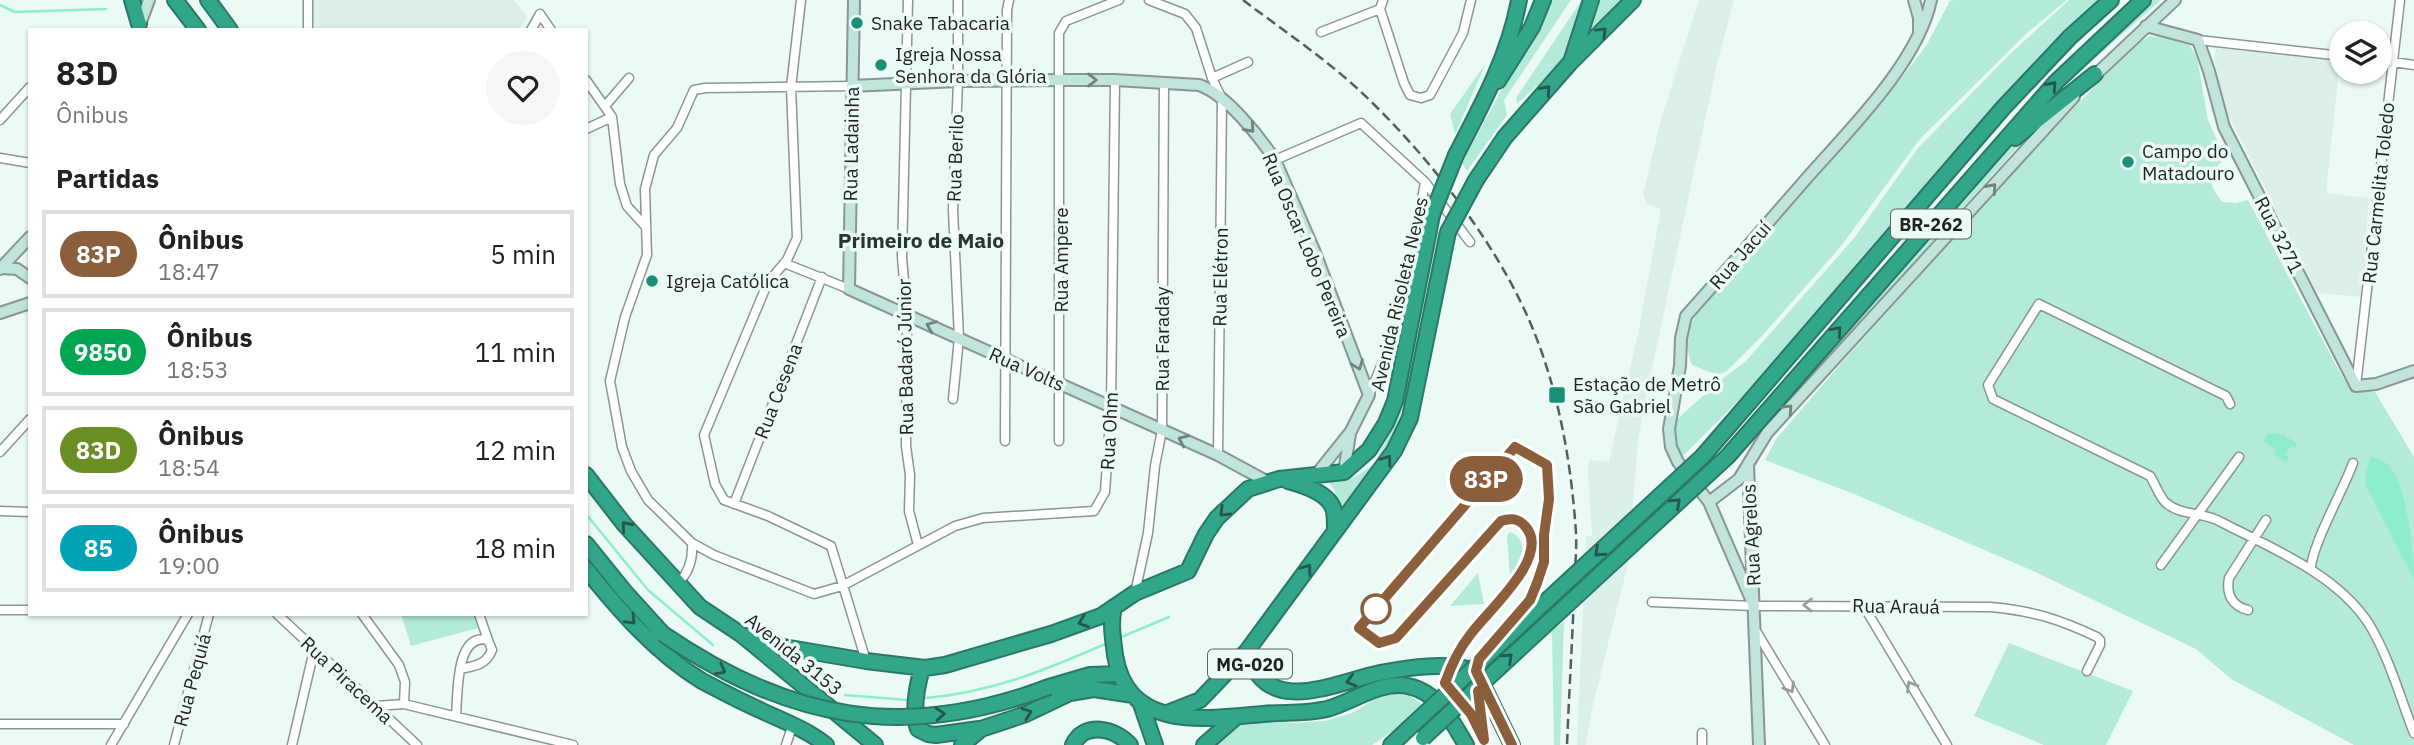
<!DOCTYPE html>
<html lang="pt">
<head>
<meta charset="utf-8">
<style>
	:root { --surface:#fff; --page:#f6f6f6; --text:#222; --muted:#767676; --line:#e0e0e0 }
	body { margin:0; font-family:"IBM Plex Sans",sans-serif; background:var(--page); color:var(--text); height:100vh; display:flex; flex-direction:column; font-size:26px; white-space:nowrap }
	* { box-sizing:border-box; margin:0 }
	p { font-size:23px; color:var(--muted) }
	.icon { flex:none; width:38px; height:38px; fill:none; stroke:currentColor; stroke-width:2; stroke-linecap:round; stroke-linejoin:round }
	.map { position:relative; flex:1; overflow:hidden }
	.sheet { position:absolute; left:28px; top:28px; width:560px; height:588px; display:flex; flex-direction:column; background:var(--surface); border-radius:0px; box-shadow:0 2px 5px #0004 }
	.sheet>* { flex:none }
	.badge { padding:0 14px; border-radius:23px; font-size:24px; line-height:46px }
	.buttons { position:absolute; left:2329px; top:21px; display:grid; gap:14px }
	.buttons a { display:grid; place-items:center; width:63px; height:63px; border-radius:50%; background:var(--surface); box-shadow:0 2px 5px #0004; font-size:35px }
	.map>.badge { position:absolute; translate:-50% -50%; box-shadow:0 0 0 4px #fff }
	h2 { padding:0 28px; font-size:26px; line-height:63px }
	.round { display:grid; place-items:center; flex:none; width:74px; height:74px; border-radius:37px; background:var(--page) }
	.head { display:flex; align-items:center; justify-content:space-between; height:119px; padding:0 28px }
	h1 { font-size:33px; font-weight:700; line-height:52px }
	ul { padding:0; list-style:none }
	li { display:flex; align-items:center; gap:21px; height:88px; margin:0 14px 10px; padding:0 14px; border:4px solid var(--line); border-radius:0px }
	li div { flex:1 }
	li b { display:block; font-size:26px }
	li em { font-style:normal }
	li .badge { min-width:77px; font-weight:700; text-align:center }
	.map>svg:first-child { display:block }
	.built { fill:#daf0e8 }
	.green { fill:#b3ead8 }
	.water { fill:#8eeccf }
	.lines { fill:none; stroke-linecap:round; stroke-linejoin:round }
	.stream { stroke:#8eeccf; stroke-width:2.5 }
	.street-casing { stroke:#8a9692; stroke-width:11 }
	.secondary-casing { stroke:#8a9692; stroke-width:14 }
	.highway-casing { stroke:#2a7865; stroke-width:18 }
	.street { stroke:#fff; stroke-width:8 }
	.secondary { stroke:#c1e4dc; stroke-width:10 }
	.highway { stroke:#31a689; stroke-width:14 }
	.rail { stroke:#565e5b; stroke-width:2.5; stroke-dasharray:10 5; stroke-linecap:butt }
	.highway-bridge-casing { stroke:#2a7865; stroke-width:18; stroke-linecap:butt }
	.highway-bridge { stroke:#31a689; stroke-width:14 }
	.oneway { stroke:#26574b }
	.oneway2 { stroke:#70847e }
	.oneway3 { stroke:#9a9c9b }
	.line-casing { stroke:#fff; stroke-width:16 }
	.line { stroke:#8b5e3c; stroke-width:10 }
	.poi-dot { fill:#1a9176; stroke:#ecfaf5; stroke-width:2.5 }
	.stop-dot { fill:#fff; stroke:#8b5e3c; stroke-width:3.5 }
	.labels { text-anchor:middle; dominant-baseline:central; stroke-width:7; stroke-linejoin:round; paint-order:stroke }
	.shield { fill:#ecfaf5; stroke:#5c6461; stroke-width:2 }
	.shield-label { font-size:18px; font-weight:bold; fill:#1e2321 }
	.poi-label { font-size:19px; fill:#1e2321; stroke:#ecfaf5; text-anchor:start }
	.street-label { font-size:19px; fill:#1e2321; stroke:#ecfaf5 }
	.neighbourhood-label { font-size:21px; font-weight:bold; fill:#2a3431; stroke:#ecfaf5 }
</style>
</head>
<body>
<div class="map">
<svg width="2414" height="745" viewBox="0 0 2414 745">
	<rect width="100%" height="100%" fill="#ecfaf5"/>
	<!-- built -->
	<path class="built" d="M311,0H514L527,17L519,30H312Z
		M1699,0H1734L1717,64L1649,382L1638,440L1628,564L1591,713L1586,745H1577L1586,536H1592L1588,471L1589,460L1609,462L1638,334L1661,209L1647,204L1643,195L1661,119Z
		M2216,48L2340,60L2326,193L2369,198L2361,297L2317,293L2224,106L2214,59Z"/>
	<!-- green -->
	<path class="green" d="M1549,0H1571L1504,100L1507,115L1467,171L1462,163L1500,93L1535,35Z
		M1582,0H1587L1567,58L1517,104L1516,98Z
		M1597,0H1620L1580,42Z
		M1954,0H2067L2027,33L1920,139L1842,245L1762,336L1727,371L1717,375L1692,365C1683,342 1687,332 1698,310L1882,103L1926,46L1950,1Z
		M2069,0H2101L2040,58L1971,135L1777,362L1682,457L1676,449L1675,421L1722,379L1745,362L1855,237L1918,148L2010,54Z
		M2149,0H2161L2075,76L2056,87Z
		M2150,36L2170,39L2190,46L2197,57L2208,120L2225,158C2208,173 2207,185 2223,202L2236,203L2248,200L2343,378L2355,391L2375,392L2414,457V745H2354L2231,679L2196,649L2031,570L1854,494L1765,460L1776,439L1846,358L2017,168L2132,47Z
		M1486,63L1455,134L1450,114Z
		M2032,131L1766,426L1746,459L1758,426L1986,168Z
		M1435,229L1442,234C1430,281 1423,328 1413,375C1407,399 1404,425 1391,447C1378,470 1358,488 1340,508L1334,489L1326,480L1355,477L1374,464L1394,425L1407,372Z
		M1510,532C1530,539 1522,563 1510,576L1507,536Z
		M1478,573L1484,604L1450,606Z
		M401,614H477L482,627L411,646Z
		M1564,622L1560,745H1554L1552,631Z
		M2009,643L2133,691L2106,745H2044L1974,716Z
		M1397,693L1409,695L1423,705L1407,721L1372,745H1213L1240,721L1267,717L1291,723L1324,721L1352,713L1379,697Z"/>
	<!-- water -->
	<path class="water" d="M2277,433L2281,436L2283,434L2297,444L2295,448L2291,446L2285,454L2289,457L2286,463L2274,454L2276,450L2263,441L2268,434Z
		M2371,456C2377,459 2385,461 2390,467C2407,487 2414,553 2414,580L2365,484L2366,472Z"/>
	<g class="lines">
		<!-- stream -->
		<path class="stream" d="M0,5L15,12L106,9
			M586,514L648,590L713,645
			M1119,638L1169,617
			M845,695L907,700
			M926,698C994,692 1048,669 1110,642"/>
		<!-- street casing -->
		<g class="street-casing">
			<path id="street" d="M308,0V30
				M801,0L791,87L797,238L787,260L768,282L704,435L715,484L724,500L768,516L831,546L866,661
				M908,0L902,257L907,316L906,446L910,475L909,511L918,545
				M1149,0L1185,14L1196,28L1212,78L1222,99L1218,455
				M1383,0L1380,9L1404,83L1410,95L1421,98L1430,95L1463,33L1471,0
				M531,30L540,14L551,30
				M1321,32L1380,9
				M2198,40L2342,56
				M2380,60L2414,65
				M1212,78L1248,62
				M586,80L612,117L620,184L627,206L646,227
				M852,86L705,88L694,90L677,128L654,155L645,189L647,255L625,317L610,381L622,447L631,471L648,500L692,543L714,555L814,594L842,586L955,526L983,518L1094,511L1105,492L1111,407L1115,80
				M605,106L629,78
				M0,120L30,87
				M586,129L612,117
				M0,158L30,163
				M1275,160L1361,123L1425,182L1470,242
				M1420,211L1425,182
				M784,263L849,289
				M2356,386L2400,0
				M1369,395L1394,335
				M953,399L959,338L953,210L958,81V0
				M2230,404L2226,396L2039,304L1988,385L1993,399L2150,476C2156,485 2158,495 2166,503C2181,516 2204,512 2221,522C2271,548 2337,574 2369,624C2389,657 2400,697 2414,733
				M1005,441L1007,10L1009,0
				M1059,441V33L1066,21L1119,0
				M0,452L30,419
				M734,504L822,277
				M0,511L30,512
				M2161,565L2239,457
				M2311,570C2310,548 2344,489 2353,463
				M679,582C689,572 693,558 692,543
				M1135,593L1148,533L1155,466L1162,430L1164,82
				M1652,602L1754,606L1991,607C2033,611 2059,619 2097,637L2100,640V645L2087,671
				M1863,605L1947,745
				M0,610H30
				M2248,610C2232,606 2226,594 2229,578L2266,520
				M277,614L417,745
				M362,614L399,665L405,682L404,704
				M479,614L488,640
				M1756,631L1825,745
				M376,706L404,704L573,745
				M456,715C458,695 455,632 488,640L492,650C486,665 475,666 460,669
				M0,724H124
				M1702,733V745
				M111,745L188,614
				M174,745L209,614
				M292,745L314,650
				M786,745L793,724"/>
		</g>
		<!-- secondary casing -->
		<g class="secondary-casing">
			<path id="secondary" d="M854,0L849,289L1218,455L1266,481
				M1914,0L1919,18V31
				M2146,26L2198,40L2209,71L2224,127L2356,386L2376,384L2414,371
				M139,27L149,0
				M2090,80L2175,0
				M852,86L958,81L1061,80H1115L1199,85C1226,94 1259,136 1275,160L1314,250L1369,395L1351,431L1315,476
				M1,268L17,269L30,278
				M0,269L30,237
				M0,313L30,303
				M1748,464L1759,745
				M1344,472L1350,434
				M1709,502L1739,479L1767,433L2074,97
				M1754,606L1709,502L1678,462L1671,447L1669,429L1680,366L1681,338L1686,316C1726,271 1766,225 1806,179C1848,131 1918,63 1931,0"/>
		</g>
		<!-- highway casing -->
		<g class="highway-casing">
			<path id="highway" d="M132,0L139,24
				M175,0L198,30
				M208,0L230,30
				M1572,59L1591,0
				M1498,81L1532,27L1543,0
				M2015,138L2095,74
				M1456,155C1482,105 1509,55 1519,0
				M1476,180L1505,137L1570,63L1633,0
				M1448,232L1410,418L1394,451L1247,651C1266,719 1333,683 1380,673C1411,667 1445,662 1476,671L1512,745
				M1703,456L2003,108L2070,37L2111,0
				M1728,456L2056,82L2143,0
				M586,475L624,524L700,607L742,635L875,745
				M1288,481C1303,485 1330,493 1334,511C1335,517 1335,523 1335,529
				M586,544L624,591L663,634
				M586,569C619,610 656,653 702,681C721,691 740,701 760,710C783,721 806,729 826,745
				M1114,607C1110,624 1113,638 1115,655C1127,732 1206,719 1263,714C1284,712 1306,714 1327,709C1353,702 1381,680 1408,686C1438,692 1452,721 1466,745
				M742,635L766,644L866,661L925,668L945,665L1051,634L1101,616L1135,593L1188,571L1206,534L1217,518L1248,489L1279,479L1344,472L1369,450L1386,423L1395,401L1432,215
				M922,668C917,686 912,711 918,729L928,734L936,735L979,729
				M1049,687L1090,675L1120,674
				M1141,704L1155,745
				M1167,713L1200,700L1247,651
				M962,745L981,729L1026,714L1070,693L1094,689L1133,695
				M1073,745C1084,721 1115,728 1130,745
				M1204,745L1236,717
				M1391,745L1407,730"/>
		</g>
		<!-- street -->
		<use href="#street" class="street"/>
		<!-- secondary -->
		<use href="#secondary" class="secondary"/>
		<!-- highway -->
		<use href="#highway" class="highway"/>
		<!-- rail -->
		<path class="rail" d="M1243,0C1281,29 1326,59 1360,91C1423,150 1489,233 1525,311C1557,380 1571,458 1576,533C1577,554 1574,575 1574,596C1572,646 1569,695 1567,745"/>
		<!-- highway-bridge casing -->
		<g class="highway-bridge-casing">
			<path id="highway-bridge" d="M1432,215L1456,155
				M1448,232L1476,180
				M663,634C789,720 904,742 1049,687
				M1407,730L1703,456
				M1423,738L1728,456"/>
		</g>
		<!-- highway-bridge -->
		<use href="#highway-bridge" class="highway-bridge"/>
	</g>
	<!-- one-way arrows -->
	<defs><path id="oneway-chevron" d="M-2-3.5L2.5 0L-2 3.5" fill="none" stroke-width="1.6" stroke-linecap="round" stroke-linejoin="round" transform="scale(1.75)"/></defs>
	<g class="oneway">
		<use href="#oneway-chevron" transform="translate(1602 32) rotate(-45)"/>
		<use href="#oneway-chevron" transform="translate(2052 86) rotate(-48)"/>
		<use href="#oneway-chevron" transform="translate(1546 90) rotate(-48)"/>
		<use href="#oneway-chevron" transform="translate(1837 331) rotate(-49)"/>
		<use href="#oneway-chevron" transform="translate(1387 460) rotate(-54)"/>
		<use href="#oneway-chevron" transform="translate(1676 503) rotate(-43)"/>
		<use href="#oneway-chevron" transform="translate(1224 512) rotate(135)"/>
		<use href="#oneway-chevron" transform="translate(626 526) rotate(-131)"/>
		<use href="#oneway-chevron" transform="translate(1599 552) rotate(137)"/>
		<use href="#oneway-chevron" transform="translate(1307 569) rotate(-54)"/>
		<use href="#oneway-chevron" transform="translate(631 620) rotate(46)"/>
		<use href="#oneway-chevron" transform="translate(1083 622) rotate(160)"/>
		<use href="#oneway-chevron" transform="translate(1508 658) rotate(-43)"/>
		<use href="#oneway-chevron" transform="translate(721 670) rotate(28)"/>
		<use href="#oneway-chevron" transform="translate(1351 681) rotate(164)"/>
		<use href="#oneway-chevron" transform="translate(1027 713) rotate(-20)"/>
		<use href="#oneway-chevron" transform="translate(940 714) rotate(-4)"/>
	</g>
	<g class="oneway2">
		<use href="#oneway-chevron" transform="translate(1092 80)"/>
		<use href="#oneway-chevron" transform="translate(1250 128) rotate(48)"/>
		<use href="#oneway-chevron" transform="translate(1992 188) rotate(-48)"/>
		<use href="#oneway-chevron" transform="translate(931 326) rotate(-157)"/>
		<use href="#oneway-chevron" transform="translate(1358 365) rotate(69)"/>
		<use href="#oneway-chevron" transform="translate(1788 409) rotate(-47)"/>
		<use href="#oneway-chevron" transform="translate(1183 440) rotate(-156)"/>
	</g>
	<g class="oneway3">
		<use href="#oneway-chevron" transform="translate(1808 605) rotate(180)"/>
		<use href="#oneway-chevron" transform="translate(1911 686) rotate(-121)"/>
		<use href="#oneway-chevron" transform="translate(1790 688) rotate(59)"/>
	</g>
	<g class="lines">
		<!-- line casing -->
		<g class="line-casing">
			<path id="line" d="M1478,691L1484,740L1471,714L1445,683C1451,666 1459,649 1470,635C1486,612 1553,556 1525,526C1518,518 1510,518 1501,521L1396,638L1379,643L1359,628L1515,447L1547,465L1549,499L1544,535V562L1537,583L1530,600L1479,659L1476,671L1512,745"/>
		</g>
		<!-- line -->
		<use href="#line" class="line"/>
	</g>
	<!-- markers -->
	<g class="poi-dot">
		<circle cx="857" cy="23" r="7"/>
		<circle cx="881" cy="65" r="7"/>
		<circle cx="2128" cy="162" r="7"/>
		<circle cx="652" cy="281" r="7"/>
		<rect x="1548" y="386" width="18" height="18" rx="3.5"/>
	</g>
	<circle class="stop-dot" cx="1376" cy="609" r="14"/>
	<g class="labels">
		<!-- shield labels -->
		<g class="shield">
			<rect x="1891" y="209.5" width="80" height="29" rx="5"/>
			<rect x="1208" y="649.5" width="84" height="29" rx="5"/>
		</g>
		<g class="shield-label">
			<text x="1931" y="224">BR-262</text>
			<text x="1250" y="664">MG-020</text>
		</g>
		<!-- poi labels -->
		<g class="poi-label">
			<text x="871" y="23">Snake Tabacaria</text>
			<text x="895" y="54">Igreja Nossa<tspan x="895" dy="22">Senhora da Glória</tspan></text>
			<text x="2142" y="151">Campo do<tspan x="2142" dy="22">Matadouro</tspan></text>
			<text x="666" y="281">Igreja Católica</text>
			<text x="1573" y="384">Estação de Metrô<tspan x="1573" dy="22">São Gabriel</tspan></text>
		</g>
		<!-- street labels -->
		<g class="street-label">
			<text transform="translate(851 144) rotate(-89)">Rua Ladainha</text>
			<text transform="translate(955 158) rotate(-88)">Rua Berilo</text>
			<text transform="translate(2378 193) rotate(-84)">Rua Carmelita Toledo</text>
			<text transform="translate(2279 235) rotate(63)">Rua 3271</text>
			<text transform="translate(1307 245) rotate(67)">Rua Oscar Lobo Pereira</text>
			<text transform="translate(1740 255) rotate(-49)">Rua Jacuí</text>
			<text transform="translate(1061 260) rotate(-90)">Rua Ampere</text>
			<text transform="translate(1220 277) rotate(-89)">Rua Elétron</text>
			<text transform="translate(1399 294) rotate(-77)">Avenida Risoleta Neves</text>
			<text transform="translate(1162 339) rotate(-90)">Rua Faraday</text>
			<text transform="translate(905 357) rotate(-91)">Rua Badaró Júnior</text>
			<text transform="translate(1027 369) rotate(24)">Rua Volts</text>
			<text transform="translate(778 391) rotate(-69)">Rua Cesena</text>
			<text transform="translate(1109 431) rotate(-87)">Rua Ohm</text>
			<text transform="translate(1751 535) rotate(-93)">Rua Agrelos</text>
			<text transform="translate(1896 606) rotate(1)">Rua Arauá</text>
			<text transform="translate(794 654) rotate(39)">Avenida 3153</text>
			<text transform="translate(192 680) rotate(-75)">Rua Pequiá</text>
			<text transform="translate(347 680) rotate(43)">Rua Piracema</text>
		</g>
		<!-- neighbourhood labels -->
		<g class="neighbourhood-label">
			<text x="921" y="240">Primeiro de Maio</text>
		</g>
	</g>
</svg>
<div class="buttons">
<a><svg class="icon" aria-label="layers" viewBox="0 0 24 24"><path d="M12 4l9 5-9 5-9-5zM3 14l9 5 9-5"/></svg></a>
</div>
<b class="badge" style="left:1486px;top:479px;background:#8b5e3c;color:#fff">83P</b>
<section class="sheet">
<div class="head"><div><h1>83D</h1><p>Ônibus</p></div><a class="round"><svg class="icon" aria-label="heart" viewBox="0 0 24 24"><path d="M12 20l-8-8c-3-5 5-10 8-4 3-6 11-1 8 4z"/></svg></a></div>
<h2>Partidas</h2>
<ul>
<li><span class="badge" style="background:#8b5e3c;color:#fff">83P</span><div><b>Ônibus</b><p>18:47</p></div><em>5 min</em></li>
<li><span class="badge" style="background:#00a651;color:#fff">9850</span><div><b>Ônibus</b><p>18:53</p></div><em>11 min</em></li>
<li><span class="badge" style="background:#6b8e23;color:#fff">83D</span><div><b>Ônibus</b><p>18:54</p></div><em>12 min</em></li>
<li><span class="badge" style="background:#00a3b4;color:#fff">85</span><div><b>Ônibus</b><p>19:00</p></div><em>18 min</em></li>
</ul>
</section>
</div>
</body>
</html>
